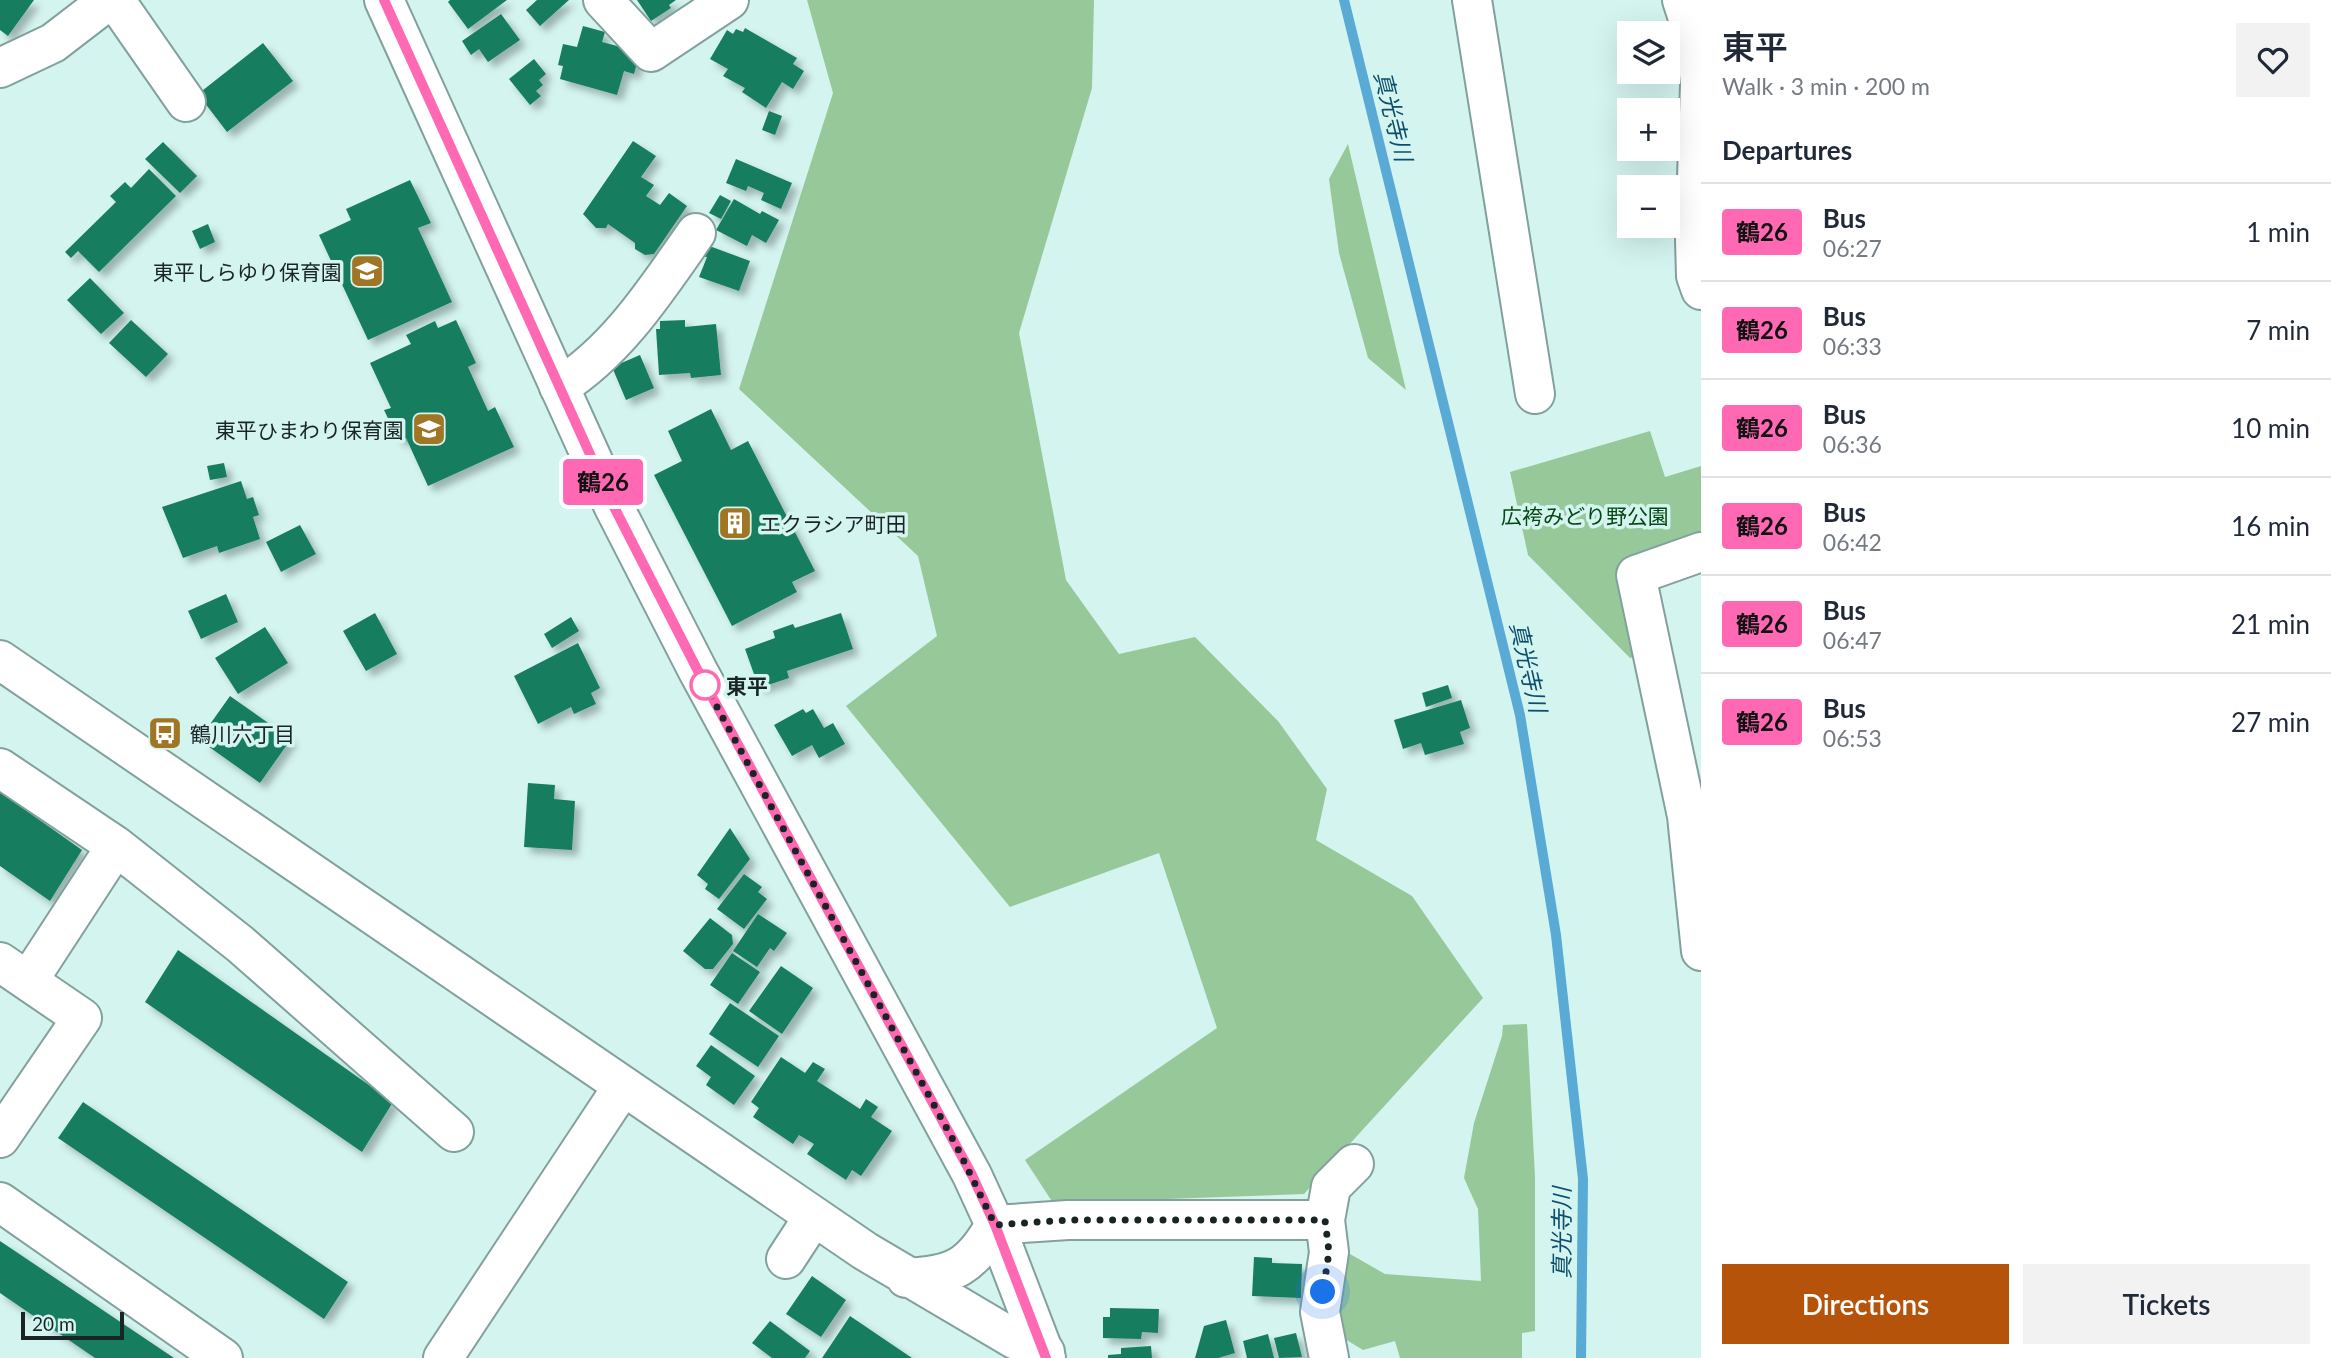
<!DOCTYPE html>
<html lang="en">
<head>
<meta charset="utf-8">
<style>
	:root { --surface:#fff; --page:#f2f2f3; --text:#1f2937; --muted:#747a83; --line:#e0e1e3; --accent:#b45309 }
	body { margin:0; font-family:Lato,"Noto Sans JP",sans-serif; background:var(--page); color:var(--text); height:100vh; display:flex; flex-direction:column; font-size:26px; white-space:nowrap }
	* { box-sizing:border-box; margin:0 }
	p { font-size:23px; color:var(--muted) }
	.icon { flex:none; width:38px; height:38px; fill:none; stroke:currentColor; stroke-width:2; stroke-linecap:round; stroke-linejoin:round }
	.map { position:relative; flex:1; overflow:hidden }
	.side { display:flex; flex-direction:column; background:var(--surface); width:630px }
	.side>* { flex:none }
	.badge { padding:0 14px; border-radius:5px; font-size:24px; line-height:46px }
	.fabs { position:absolute; left:1617px; top:21px; display:grid; gap:14px }
	.fabs a { display:grid; place-items:center; width:63px; height:63px; border-radius:0px; background:var(--surface); box-shadow:0 7px 28px #0002; font-size:35px }
	.scale { position:absolute; left:21px; bottom:18px; width:103px; box-sizing:border-box; padding-left:7px; border:4px solid #192524; border-top:0; font-size:19px; line-height:24px; white-space:nowrap; color:#192524; -webkit-text-stroke:5px #d4f4f0; paint-order:stroke }
	.you { position:absolute; width:35px; height:35px; margin:-18px; border:5px solid #fff; border-radius:50%; background:#1a73e8; box-shadow:0 0 0 10px #1a73e833 }
	.map>.badge { position:absolute; translate:-50% -50%; box-shadow:0 0 0 4px #fff }
	h2 { padding:0 21px; font-size:26px; line-height:63px }
	.round { display:grid; place-items:center; flex:none; width:74px; height:74px; border-radius:0px; background:var(--page) }
	.summary { display:flex; align-items:center; justify-content:space-between; height:119px; padding:0 21px }
	h1 { font-size:33px; font-weight:600; line-height:52px }
	.button { display:flex; gap:14px; margin-top:auto; padding:14px 21px }
	.button a { flex:1; height:80px; border-radius:0px; background:var(--accent); color:#fff; font-size:28px; font-weight:600; line-height:80px; text-align:center }
	.button a+a { background:var(--page); color:var(--text) }
	ul { padding:0; list-style:none }
	li { display:flex; align-items:center; gap:21px; height:98px; padding:0 21px; border-top:2px solid var(--line) }
	li div { flex:1 }
	li b { display:block; font-size:26px }
	li em { font-style:normal }
	li .badge { min-width:77px; font-weight:700; text-align:center }
	main { display:flex; flex:1; min-height:0 }
	.map>svg:first-child { display:block }
	.green { fill:#97c899 }
	.lines { fill:none; stroke-linecap:round; stroke-linejoin:round }
	.stream { stroke:#59aad4; stroke-width:10 }
	.building { fill:#187d5f; filter:url(#shadow) }
	.minor-casing { stroke:#82a09d; stroke-width:42 }
	.major-casing { stroke:#82a09d; stroke-width:42 }
	.minor { stroke:#fff; stroke-width:38 }
	.major { stroke:#fff; stroke-width:38 }
	.line-casing { stroke:#fff; stroke-width:16 }
	.line { stroke:#ff69b4; stroke-width:10 }
	.walk { stroke:#192524; stroke-width:7; stroke-dasharray:0 12.6 }
	.stop-dot { fill:#fff; stroke:#ff69b4; stroke-width:3.5 }
	.labels { text-anchor:middle; dominant-baseline:central; stroke-width:7; stroke-linejoin:round; paint-order:stroke }
	.poi-label { font-size:21px; fill:#192524; stroke:#d4f4f0; text-anchor:end }
	.park-label { font-size:21px; fill:#054712; stroke:#d4f4f0 }
	.stop-label { font-size:21px; font-weight:bold; fill:#192524; stroke:#d4f4f0; text-anchor:start }
	.water-label { font-size:23px; font-style:italic; fill:#0c4e6b; stroke:#d4f4f0 }
</style>
</head>
<body>
<main>
<div class="map">
<svg width="1701" height="1358" viewBox="0 0 1701 1358">
	<defs>
		<filter id="shadow"><feDropShadow dx="6" dy="6" stdDeviation="3.5" flood-color="#0004"/></filter>
	</defs>
	<rect width="100%" height="100%" fill="#d4f4f0"/>
	<!-- green -->
	<path class="green" d="M807,0H1094L1092,88L1019,333L1066,580L1119,654L1195,637L1278,721L1327,789L1316,840L1412,896L1483,998L1304,1194L1053,1203L1025,1160L1217,1028L1159,853L1010,907L846,706L937,636L918,556L739,389L833,93Z
		M1348,144L1406,390L1368,358L1339,253L1329,179Z
		M1650,431L1665,477L1701,466V534L1622,566L1644,655L1630,658L1528,555L1510,472Z
		M1527,1024L1535,1177V1331L1522,1333V1358H1400L1395,1341L1363,1350L1340,1336L1335,1299L1343,1250L1385,1274L1481,1281L1478,1209L1464,1178L1474,1123L1502,1036L1503,1025Z"/>
	<g class="lines">
		<!-- stream -->
		<path class="stream" d="M1344,0L1520,715L1556,935L1583,1179L1581,1358"/>
	</g>
	<!-- building -->
	<path class="building" d="M0,0H34L8,36L0,30Z
		M450,0H507L468,29L448,2Z
		M537,0H569L540,26L526,10Z
		M637,0H676L669,5L671,8L651,21Z
		M501,14L520,40L488,62L479,49L471,55L462,41Z
		M583,26L605,32L602,42L640,52L634,74L624,71L617,95L560,79L563,66L558,65L563,44L577,47Z
		M745,28L797,58L793,64L804,71L793,89L782,82L766,108L742,92L745,88L723,76L728,69L710,59L727,30L733,34L736,29L743,32Z
		M263,43L293,81L227,132L198,94Z
		M534,59L546,74L539,80L543,85L536,91L541,96L530,105L509,79Z
		M769,111L782,116L775,135L762,130Z
		M633,141L656,156L641,177L654,185L646,196L660,205L669,193L687,206L654,254L645,255L635,249V243L608,224L606,228H596L583,214Z
		M163,142L197,176L180,193L145,159Z
		M736,159L792,183L781,209L761,200L764,193L748,186L746,191L726,183Z
		M149,169L176,196L99,272L78,251L71,258L65,252L116,202L110,196L125,182L131,188Z
		M410,180L431,223L418,228L452,302L368,340L319,235L351,220L346,209Z
		M720,195L731,201L721,219L709,213Z
		M734,199L760,214L762,211L779,220L766,243L752,235L747,246L716,230Z
		M208,224L215,242L200,249L192,231Z
		M704,244L750,261L739,291L699,277L707,257L700,256Z
		M90,278L124,313L101,334L67,300Z
		M131,320L168,354L146,377L109,343Z
		M456,320L476,363L468,367L488,411L495,407L514,447L428,486L406,438L399,441L384,410L391,408L370,363L411,344L406,335L435,321L438,328Z
		M685,320V327L716,324L721,375L691,378L690,373L659,375L656,329H660V321Z
		M640,355L654,388L626,400L612,367Z
		M711,409L731,450L748,441L815,571L792,582L797,592L732,626L654,475L682,461L668,431Z
		M224,463L227,477L210,480L207,466Z
		M241,481L247,499L253,497L259,515L253,517L260,539L219,553L217,546L183,558L162,507Z
		M300,525L316,554L281,572L266,542Z
		M226,594L238,622L201,639L188,611Z
		M375,613L397,654L366,671L343,631Z
		M841,613L853,649L787,671L789,678L759,688L745,649L775,638L773,631L793,624L795,628Z
		M571,617L579,631L552,648L544,634Z
		M265,627L288,663L238,694L215,658Z
		M578,643L600,688L591,693L596,704L574,714L571,707L538,724L514,676Z
		M1448,685L1452,698L1426,707L1422,693Z
		M230,696L291,739L260,783L205,744L214,731L208,727Z
		M1461,700L1470,728L1460,732L1464,744L1425,755L1421,743L1403,749L1394,720Z
		M803,709L806,713L813,709L824,728L833,723L845,744L819,758L812,745L792,756L774,725Z
		M528,783L555,785L554,799L575,801L572,850L524,847Z
		M0,792L82,850L50,901L0,866Z
		M730,828L750,859L719,899L705,889L708,884L697,875Z
		M744,874L762,887L758,892L767,899L744,929L717,909Z
		M758,914L787,933L774,951L770,948L757,967L733,951Z
		M710,918L732,935L733,944L713,969H705L683,951Z
		M178,950L393,1102L362,1152L145,1002Z
		M732,953L760,972L738,1004L710,985Z
		M781,966L813,988L782,1034L749,1011Z
		M730,1003L779,1036L758,1067L709,1034Z
		M711,1045L755,1076L734,1105L706,1085L711,1077L696,1066Z
		M781,1057L805,1073L813,1062L825,1069L817,1081L860,1109L866,1099L878,1107L871,1117L892,1131L861,1176L852,1170L846,1180L807,1154L814,1144L799,1135L793,1144L753,1117L759,1108L751,1102Z
		M83,1102L348,1282L324,1319L58,1138Z
		M0,1241L174,1358H95L0,1293Z
		M1254,1257L1272,1258V1263L1302,1264L1301,1298L1252,1296Z
		M812,1276L846,1300L821,1337L786,1314Z
		M1110,1308L1159,1309L1158,1333L1142,1332L1141,1339L1103,1338V1317H1110Z
		M850,1316L912,1358H822Z
		M1226,1320L1235,1353L1218,1358H1195L1204,1326Z
		M770,1321L810,1351L805,1358H772L752,1343Z
		M1296,1333L1302,1357L1279,1358L1274,1338Z
		M1268,1334L1274,1358H1247L1243,1341Z
		M1151,1346L1152,1358H1108V1355L1121,1354V1348Z"/>
	<g class="lines">
		<!-- minor casing -->
		<g class="minor-casing">
			<path id="minor" d="M115,0L186,102
				M603,0L651,52L729,0
				M1472,0L1535,394
				M1682,0L1696,43L1700,84L1695,240L1696,276L1701,290
				M0,68L53,43L109,0
				M559,387C617,351 657,289 696,233
				M1701,552L1636,575L1687,816L1701,951
				M0,660L865,1251L1014,1339L1045,1352
				M0,768L116,846L240,944L454,1132
				M0,962L82,1018L0,1138
				M28,981L116,846
				M0,1202L223,1358
				M1325,1220L1329,1252L1320,1312L1329,1358
				M786,1259L814,1216
				M906,1278C954,1276 971,1267 995,1225L1068,1220H1325L1331,1187L1354,1164
				M443,1358L623,1086"/>
		</g>
		<!-- major casing -->
		<g class="major-casing">
			<path id="major" d="M384,0L613,505L698,671L972,1175L995,1225L1046,1358"/>
		</g>
		<!-- minor -->
		<use href="#minor" class="minor"/>
		<!-- major -->
		<use href="#major" class="major"/>
	</g>
	<g class="lines">
		<!-- line casing -->
		<g class="line-casing">
			<path id="line" d="M384,0L613,505L698,671L972,1175L995,1225L1046,1358"/>
		</g>
		<!-- line -->
		<use href="#line" class="line"/>
		<!-- walk -->
		<path class="walk" d="M705,685L958,1149L995,1225L1068,1220H1325L1329,1252L1323,1292"/>
	</g>
	<!-- icons -->
	<defs>
		<g id="school-square" transform="scale(1.75)"><rect x="-9" y="-9" width="18" height="18" rx="4" fill="#a07625" stroke="#d4f4f0"/><path d="M0-5L7-2L0 1L-7-2ZM-4 1L0 2.5L4 1V4Q0 6-4 4Z" fill="#fff"/></g>
		<g id="building-square" transform="scale(1.75)"><rect x="-9" y="-9" width="18" height="18" rx="4" fill="#a07625" stroke="#d4f4f0"/><path d="M-4-6H4V6H1V3H-1V6H-4ZM-2.5-4.3h1.7v1.8h-1.7ZM.8-4.3h1.7v1.8H.8ZM-2.5-1h1.7V.8h-1.7ZM.8-1h1.7V.8H.8Z" fill="#fff"/></g>
		<g id="bus-square" transform="scale(1.75)"><rect x="-9" y="-9" width="18" height="18" rx="4" fill="#a07625" stroke="#d4f4f0"/><path d="M-5-6H5V4H4V6H2V4H-2V6H-4V4H-5ZM-3.5-4V0h7V-4ZM-3.5 1.2v1.5H-2V1.2ZM2 1.2v1.5H3.5V1.2Z" fill="#fff"/></g>
	</defs>
	<g fill-rule="evenodd">
		<use href="#school-square" x="367" y="271"/>
		<use href="#school-square" x="429" y="429"/>
		<use href="#building-square" x="735" y="523"/>
		<use href="#bus-square" x="165" y="733"/>
	</g>
	<!-- markers -->
	<circle class="stop-dot" cx="705" cy="685" r="14"/>
	<g class="labels">
		<!-- poi labels -->
		<g class="poi-label">
			<text x="342" y="271">東平しらゆり保育園</text>
			<text x="404" y="429">東平ひまわり保育園</text>
			<text x="760" y="523" text-anchor="start">エクラシア町田</text>
			<text x="190" y="733" text-anchor="start">鶴川六丁目</text>
		</g>
		<!-- park labels -->
		<g class="park-label">
			<text x="1585" y="515">広袴みどり野公園</text>
		</g>
		<!-- stop labels -->
		<g class="stop-label">
			<text x="726" y="685">東平</text>
		</g>
		<!-- water labels -->
		<g class="water-label">
			<text transform="translate(1394 116) rotate(76)">真光寺川</text>
			<text transform="translate(1529 667) rotate(77)">真光寺川</text>
			<text transform="translate(1561 1233) rotate(-90)">真光寺川</text>
		</g>
	</g>
</svg>
<div class="fabs">
<a><svg class="icon" aria-label="layers" viewBox="0 0 24 24"><path d="M12 4l9 5-9 5-9-5zM3 14l9 5 9-5"/></svg></a>
<a>+</a>
<a>−</a>
</div>
<div class="scale">20 m</div>
<div class="you" style="left:1323px;top:1292px"></div>
<b class="badge" style="left:603px;top:482px;background:#ff69b4;color:#111">鶴26</b>
</div>
<section class="side">
<div class="summary"><div><h1>東平</h1><p>Walk · 3 min · 200 m</p></div><a class="round"><svg class="icon" aria-label="heart" viewBox="0 0 24 24"><path d="M12 20l-8-8c-3-5 5-10 8-4 3-6 11-1 8 4z"/></svg></a></div>
<h2>Departures</h2>
<ul>
<li><span class="badge" style="background:#ff69b4;color:#111">鶴26</span><div><b>Bus</b><p>06:27</p></div><em>1 min</em></li>
<li><span class="badge" style="background:#ff69b4;color:#111">鶴26</span><div><b>Bus</b><p>06:33</p></div><em>7 min</em></li>
<li><span class="badge" style="background:#ff69b4;color:#111">鶴26</span><div><b>Bus</b><p>06:36</p></div><em>10 min</em></li>
<li><span class="badge" style="background:#ff69b4;color:#111">鶴26</span><div><b>Bus</b><p>06:42</p></div><em>16 min</em></li>
<li><span class="badge" style="background:#ff69b4;color:#111">鶴26</span><div><b>Bus</b><p>06:47</p></div><em>21 min</em></li>
<li><span class="badge" style="background:#ff69b4;color:#111">鶴26</span><div><b>Bus</b><p>06:53</p></div><em>27 min</em></li>
</ul>
<div class="button"><a>Directions</a><a>Tickets</a></div>
</section>
</main>
</body>
</html>
